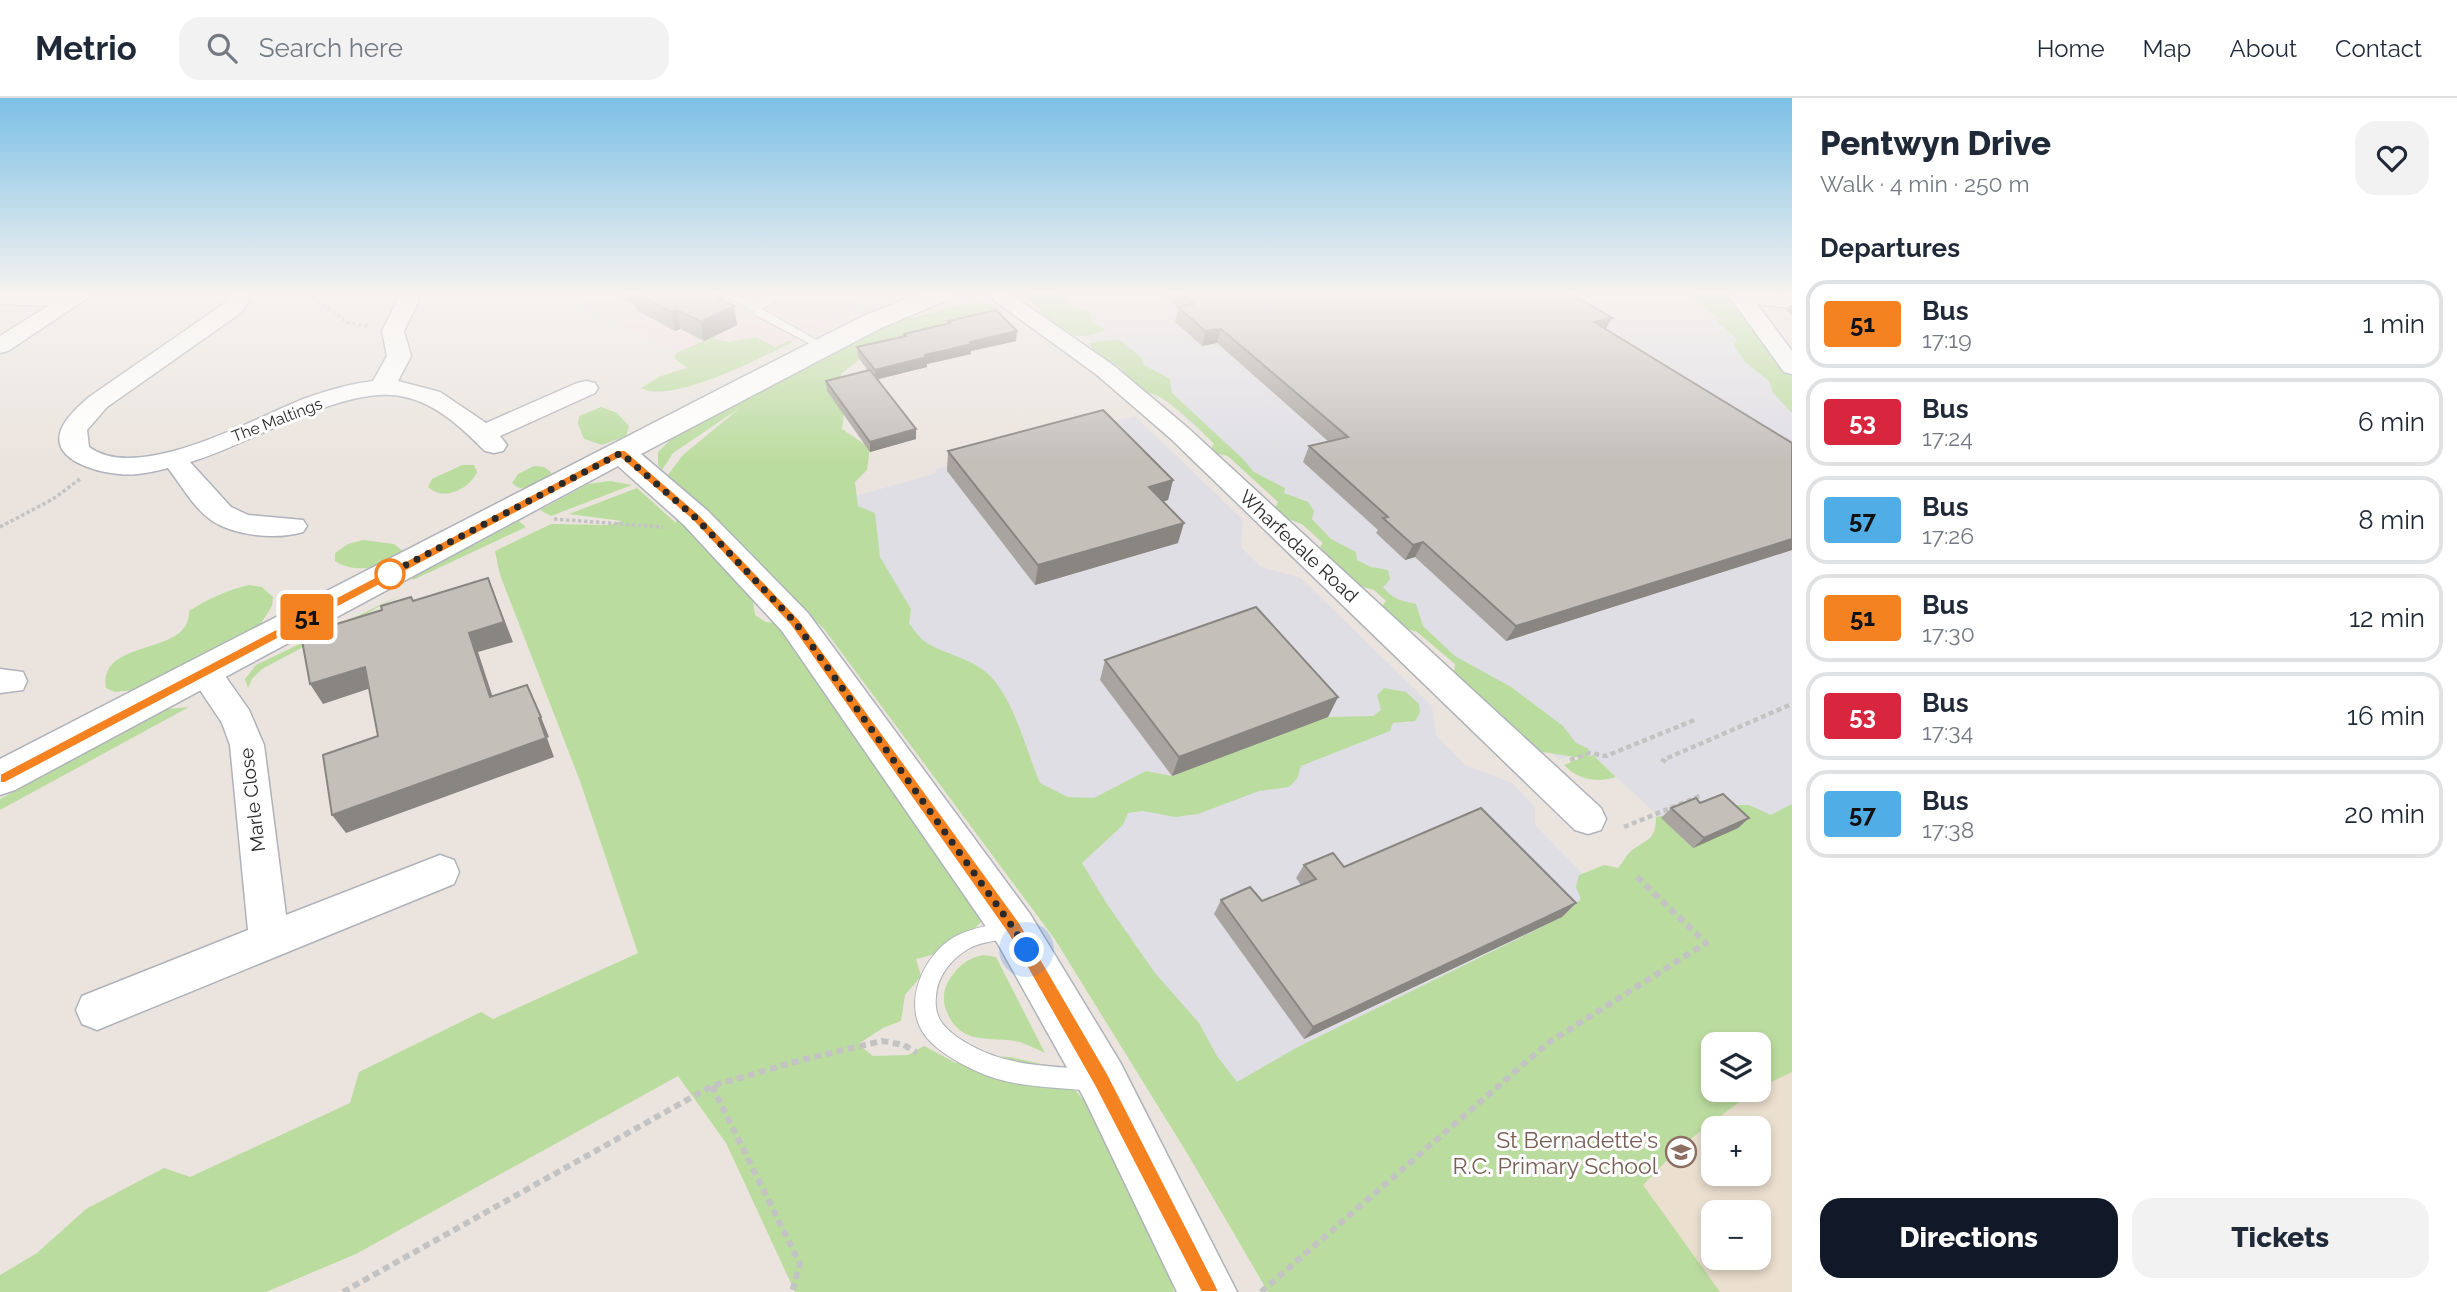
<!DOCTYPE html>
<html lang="en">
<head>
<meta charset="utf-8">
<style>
	:root { --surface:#fff; --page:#f2f2f3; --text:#1f2937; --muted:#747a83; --line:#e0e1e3; --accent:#111827 }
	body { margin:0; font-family:Raleway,sans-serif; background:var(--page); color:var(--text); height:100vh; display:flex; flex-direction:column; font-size:26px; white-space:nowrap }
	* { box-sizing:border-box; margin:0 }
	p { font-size:23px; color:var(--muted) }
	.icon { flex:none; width:38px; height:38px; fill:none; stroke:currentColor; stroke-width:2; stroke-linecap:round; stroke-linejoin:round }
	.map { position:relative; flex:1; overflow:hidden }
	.sheet { display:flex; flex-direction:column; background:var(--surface); width:665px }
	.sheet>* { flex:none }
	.badge { padding:0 14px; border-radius:5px; font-size:24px; line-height:46px }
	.controls { position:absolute; left:1701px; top:934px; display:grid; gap:14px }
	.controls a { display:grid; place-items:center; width:70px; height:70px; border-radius:14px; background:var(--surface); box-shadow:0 4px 10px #0003; font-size:35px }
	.you { position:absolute; width:35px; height:35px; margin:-18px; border:5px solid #fff; border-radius:50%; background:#1a73e8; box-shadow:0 0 0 10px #1a73e833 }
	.map>.badge { position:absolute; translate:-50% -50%; box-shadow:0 0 0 4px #fff }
	h2 { padding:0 28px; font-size:26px; line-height:63px }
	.round { display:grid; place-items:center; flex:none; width:74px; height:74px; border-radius:21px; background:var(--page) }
	.head { display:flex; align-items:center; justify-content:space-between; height:119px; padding:0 28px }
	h1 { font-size:33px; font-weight:800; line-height:52px }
	.action { display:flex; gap:14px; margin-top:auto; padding:14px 28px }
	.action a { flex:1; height:80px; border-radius:21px; background:var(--accent); color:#fff; font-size:28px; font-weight:800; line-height:80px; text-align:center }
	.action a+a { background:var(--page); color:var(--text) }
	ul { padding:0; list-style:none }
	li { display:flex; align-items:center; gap:21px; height:88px; margin:0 14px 10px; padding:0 14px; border:4px solid var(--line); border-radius:21px }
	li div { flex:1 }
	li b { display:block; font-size:26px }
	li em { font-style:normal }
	li .badge { min-width:77px; font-weight:700; text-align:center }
	header { display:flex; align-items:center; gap:42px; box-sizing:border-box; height:98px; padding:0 35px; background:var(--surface); border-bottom:2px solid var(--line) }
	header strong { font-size:33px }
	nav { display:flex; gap:38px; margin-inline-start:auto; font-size:24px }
	.search { width:490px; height:63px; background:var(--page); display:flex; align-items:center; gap:18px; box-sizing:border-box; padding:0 24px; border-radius:21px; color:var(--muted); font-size:26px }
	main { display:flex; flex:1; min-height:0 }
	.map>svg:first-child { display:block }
	.industrial { fill:#dfdee4 }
	.education { fill:#ebdfcf; fill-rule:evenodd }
	.medical { fill:#f1dcdf }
	.green { fill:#bbdc9f }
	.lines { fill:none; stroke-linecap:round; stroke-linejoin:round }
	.lane-casing { stroke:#aeb2ba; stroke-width:2 }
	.street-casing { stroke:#aeb2ba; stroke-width:3 }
	.secondary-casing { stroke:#aeb2ba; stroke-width:3 }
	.path-far2 { stroke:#c3c3c3; stroke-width:3.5; stroke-dasharray:3.5 2.5; stroke-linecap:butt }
	.path-far1 { stroke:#c3c3c3; stroke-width:4.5; stroke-dasharray:5 3.5; stroke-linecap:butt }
	.path { stroke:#c3c3c3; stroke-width:6; stroke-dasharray:7 4.5; stroke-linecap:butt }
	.lane { fill:#fff; fill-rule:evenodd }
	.street { fill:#fff; fill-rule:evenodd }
	.secondary { fill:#fff; fill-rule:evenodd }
	.wall { fill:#a9a49f }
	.shaded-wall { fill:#898682 }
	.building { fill:#c4bfb9; stroke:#898682; stroke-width:2 }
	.line { fill:#f58220; stroke:#fff; stroke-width:2 }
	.walk { stroke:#2a2a2a; stroke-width:7; stroke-dasharray:0 12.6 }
	.stop-dot { fill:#fff; stroke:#f58220; stroke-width:3.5 }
	.labels { text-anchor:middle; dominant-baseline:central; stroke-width:6; stroke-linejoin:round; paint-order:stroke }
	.far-street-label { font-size:16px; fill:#2a2a2a; stroke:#fff }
	.street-label { font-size:19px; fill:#2a2a2a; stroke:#fff }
	.near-education-label { font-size:23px; fill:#785e54; stroke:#fff; text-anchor:end }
</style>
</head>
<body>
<header>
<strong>Metrio</strong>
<div class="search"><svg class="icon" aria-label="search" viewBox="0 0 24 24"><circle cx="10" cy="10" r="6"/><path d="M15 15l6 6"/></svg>Search here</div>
<nav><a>Home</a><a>Map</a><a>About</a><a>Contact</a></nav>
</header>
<main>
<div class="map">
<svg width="1792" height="1194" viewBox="0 0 1792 1194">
	<rect width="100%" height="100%" fill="#ebe4de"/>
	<!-- industrial -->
	<path class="industrial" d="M1038,195H1708L1792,294V717L1705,761L1587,652L1559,662L1206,338L1119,262L1041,205Z
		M1135,318L1240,419L1243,425L1241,449L1261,469L1301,480L1432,608L1436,637L1465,667L1512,685L1535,709V727L1614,807L1235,1005L824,407L937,375L935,371Z"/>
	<!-- education -->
	<path class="education" d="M1792,948V1194H1693L1615,1088L1719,992H1759V968ZM1713,1031H1759V1076H1713ZM1713,1115H1759V1160H1713Z"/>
	<!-- medical -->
	<path class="medical" d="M557,195H884L778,251L693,263Z"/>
	<!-- green -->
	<path class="green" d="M1024,195H1059L1072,209L1090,214L1093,224L1106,232C1068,247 1072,231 1040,219V212L1026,200Z
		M1688,195H1734L1745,211L1740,214L1745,221L1792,269V315L1773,295L1769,283L1745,264L1734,248L1737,241L1716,223L1719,221Z
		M973,204L989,206L997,213V218L919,232L895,242L860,261L841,276L837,293L845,307L842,331L870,350L867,372L855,384L858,408L875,415L880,459L911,511L909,525C914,532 920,541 927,545C945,556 969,560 986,574C1013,597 1026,652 1040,685L1068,699L1094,700L1146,673L1172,678L1328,619L1373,618L1381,612L1377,597L1384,590L1406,594L1419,606L1420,615L1415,623L1393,625L1390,633L1301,668L1297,681L1289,689L1259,693L1198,716L1175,719L1143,713L1128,715L1123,727L1082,765L1107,806L1155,875L1199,925L1217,958L1237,984L1296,950L1562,819L1581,801L1576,789L1579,777L1604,767L1618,770C1622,766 1625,759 1629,755C1644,741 1656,745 1656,719L1726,707H1749L1771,717L1792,706V974L1759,990V947H1713V992H1755L1680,1049L1643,1087L1720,1194H1268L1187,1055L1054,840L824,531L746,457L755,517L766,524L787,526L987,816C966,844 950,853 916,861L921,878L905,897L901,923L883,930L858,946L873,958L908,957L924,948L956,965L958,956L1010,959L1055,969L1102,1023L1162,1142L1174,1194H795L726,1045L678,978L356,1156L266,1194H0V1177L37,1155L86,1111L164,1070L190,1079L350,1005L359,974L481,914L493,921L638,855L580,683L500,477L495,453L551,426L609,427L622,423L569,416L637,390L676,425L677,416L667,378L683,357L741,309L673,355L662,372L658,367V354L670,342L855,241L903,222Z
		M715,238V241L729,244L756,239L775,249L790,242L793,244C762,259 670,307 641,290L661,278L687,270L674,260L676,255Z
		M1119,241L1142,260L1144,267L1170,281L1172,295L1243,361L1254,374L1285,390L1284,395L1308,404L1314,413L1312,421L1331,441L1356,454L1357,462L1371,469L1388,472L1390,482L1383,489C1392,501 1402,503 1416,506L1423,528L1455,558L1511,589L1563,628L1576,645L1589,651L1588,659L1593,657L1616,679C1597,685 1578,682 1564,667L1581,660L1537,653L1460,586L1454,573L1455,566L1417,534L1392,526L1381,510L1386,503L1374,492L1350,485L1320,449L1323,445L1302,426L1272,415L1278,404L1228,358L1214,355L1211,350L1214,346C1201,332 1175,307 1158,298C1152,295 1142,295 1137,290C1122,277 1124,264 1099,261L1093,256L1090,245Z
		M601,309L617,315L629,328L626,338L602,347L584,341L578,326L579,318Z
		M462,367H474L477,374C470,391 443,404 428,389L432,381Z
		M534,368L544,369L551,374L552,382C538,389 525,397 512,385L518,376Z
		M610,383L632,387L551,418L540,412L588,386Z
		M519,423L526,429L413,482L412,480Z
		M363,442L394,446L404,454C398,458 392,465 385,467C372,472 346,472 335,463V455L348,446Z
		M249,487L262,489L273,499L272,508L260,527L134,592L115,594L106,590C98,539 191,559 189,513C208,501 227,492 249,487Z
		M403,496L262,571L252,581L248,590L245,581L256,567Z
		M189,609L0,712V701L168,611Z
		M983,857L996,859L1045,955C1037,951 1028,947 1020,944C990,937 961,950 946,912C943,905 943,893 947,886C955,870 967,860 983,857Z"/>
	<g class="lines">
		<!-- lane casing -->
		<g class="lane-casing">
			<path id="lane" d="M721,195H733L755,206L774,195H786L762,211L829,249L820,251L757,218L753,213Z
				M1013,822L1020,825L1022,831L1020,837C1003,843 983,842 968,851C950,862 937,879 936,899C934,918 942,928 957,939C998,968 1044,968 1092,971L1099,975L1103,982L1099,989L1092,993C1053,989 1012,990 976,973C959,965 939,954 927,940C900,908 923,856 956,838C973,829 994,827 1013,822Z"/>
		</g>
		<!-- street casing -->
		<g class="street-casing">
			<path id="street" d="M0,195H95L8,253L0,255V238L48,208L0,206Z
				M231,195H253L242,214L107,309L87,332L89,349C139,386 254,320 306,300C328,292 350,286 373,283L387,258L382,233L400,197H416L419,202L404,233L411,258L398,283L440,294L486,325L577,285L586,283L595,285L598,290L595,295L500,338L507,347L503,353L494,355L485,353C462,330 437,306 405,299C347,284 249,347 190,364L231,409L248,417L303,422L307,428L303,434C276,442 234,438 211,422C193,409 181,387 168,370C153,374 134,378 119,376C98,374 50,363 61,332C66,319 79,308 89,299L225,205Z
				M984,195H1009L1113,267L1188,330L1601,710L1606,721L1601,732L1588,736L1575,732L1170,340L1097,277Z
				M1727,195L1792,196V210L1757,206L1792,253V276L1784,274Z
				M204,562L216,565L249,612L264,647L286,817L440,757L454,762L459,774L454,786L97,932L82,926L76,912L82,898L248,832L230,647L222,625L188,574L192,565Z
				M0,571L23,574L27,583L23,592L0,595Z"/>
		</g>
		<!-- secondary casing -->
		<g class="secondary-casing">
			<path id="secondary" d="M922,195H956L952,200L881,230L641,356L708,413L808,515L1030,816L1120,964L1237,1194H1177L1084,1000L998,846L782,533L684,427L618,368L15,692L0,697V661L737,282L863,218Z"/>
		</g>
		<!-- path-far2 -->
		<path class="path-far2" d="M265,200L313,199L348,225L369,228
			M554,421L663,429
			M0,429L53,401L80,381"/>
		<!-- path-far1 -->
		<path class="path-far1" d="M1570,662L1590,655L1606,658L1697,621
			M1666,664L1663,662L1792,606
			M1624,729L1702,697"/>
		<!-- path -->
		<path class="path" d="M712,988L800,1166L792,1194
			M343,1194L712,988L805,961L882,943L904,947L917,955
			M1261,1194L1548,945L1706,845L1636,778"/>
		<!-- lane -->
		<use href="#lane" class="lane"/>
		<!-- street -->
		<use href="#street" class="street"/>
		<!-- secondary -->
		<use href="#secondary" class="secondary"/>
	</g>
	<!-- wall -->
	<path class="wall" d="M612,195H723L724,200L721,201L734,208L737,227L704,243L680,231L675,233L636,212L635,207Z
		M1161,195H1570L1612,220L1605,231L1792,345V452L1506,543L1415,459L1405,462L1376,435L1378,432L1303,364L1309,348L1329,344L1217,245L1202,248L1175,224L1178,210Z
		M1790,207H1792V218L1786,212Z
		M948,223L1016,243L971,253V256L927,266V269L877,281L916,341L870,354L827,293L826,283L868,273L858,259L857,249L904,239V236L948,226Z
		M948,353L1173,382L1168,402L1163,403L1178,445L1035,487L947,373Z
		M1105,562L1338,599L1328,619L1172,678L1100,582Z
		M1700,705L1749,720L1738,730L1693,750L1661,720L1671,710Z
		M1304,767L1344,769L1576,805L1562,819L1304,941L1214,816L1221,802L1262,803L1301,787L1296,780Z"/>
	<!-- shaded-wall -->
	<path class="shaded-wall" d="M705,195H723L724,200L715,204Z
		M734,208L737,227L704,243L701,224Z
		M677,212L680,231L675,233L672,214Z
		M1612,220L1604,234L1594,224Z
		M1221,231L1217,245L1202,248L1205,233Z
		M1017,233L1016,243L971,253V256L927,266V269L875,282V272L970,244Z
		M916,331V341L870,354V344Z
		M1173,382L1168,402L1144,409L1149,389Z
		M1184,425L1178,445L1035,487L1038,467Z
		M1792,441V452L1506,543L1516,528Z
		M1423,444L1415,459L1405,462L1413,447Z
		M488,480L513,544L478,554L499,618L490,599L469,535Z
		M365,569L377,588L323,606L310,586Z
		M1338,599L1328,619L1172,678L1179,659Z
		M541,619L549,639L547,640L554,659L346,735L332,717Z
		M1749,720L1738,730L1693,750L1704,740Z
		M1576,805L1562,819L1304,941L1313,929Z"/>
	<!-- building -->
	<path class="building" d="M635,195H712L710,196L734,208L701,224L677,212L672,214Z
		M1181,195H1570L1612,220L1594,224L1792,345V441L1516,528L1423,444L1413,447L1383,420L1388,419L1309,348L1348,339L1221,231L1205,233L1178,209L1194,206Z
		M996,212L1017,233L970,244L972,246L925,257L927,259L875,272L857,249L906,238L904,236L950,225L948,223Z
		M870,272L916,331L870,344L826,283Z
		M1103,312L1173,382L1149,389L1184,425L1038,467L948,353Z
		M488,480L504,524L469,535L490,599L527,587L541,619L539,620L546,640L332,717L323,657L378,638L365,569L310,586L301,537L382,512L381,508L411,499L413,503Z
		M1256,509L1338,599L1179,659L1105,562Z
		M1723,696L1749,720L1704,740L1671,710L1696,700L1700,705Z
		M1481,710L1576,805L1313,929L1221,802L1250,789L1262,803L1316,781L1304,767L1333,755L1344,769Z"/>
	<!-- sky -->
	<linearGradient id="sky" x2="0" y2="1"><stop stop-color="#7cc0e6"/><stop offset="0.54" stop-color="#f6f3f0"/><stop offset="1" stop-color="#f6f3f0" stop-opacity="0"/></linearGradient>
	<rect width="1792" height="362" fill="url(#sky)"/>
	<!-- line -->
	<path class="line" d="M617,352H625L700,417L799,521L1020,825L1108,976L1216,1187L1219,1194H1201L1095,989L1008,836L790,527L692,422L620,360L5,685H0V676Z"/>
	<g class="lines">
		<!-- walk -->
		<path class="walk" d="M390,476L381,480L621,355L696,420L795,524L1014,831L1027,852"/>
	</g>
	<!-- icons -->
	<defs>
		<g id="school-ring" transform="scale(1.575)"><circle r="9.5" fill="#fff" stroke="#8d6e63" stroke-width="1.5"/><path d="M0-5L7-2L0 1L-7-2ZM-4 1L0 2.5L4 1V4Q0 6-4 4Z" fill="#8d6e63"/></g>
	</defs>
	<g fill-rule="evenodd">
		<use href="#school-ring" x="1681" y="1054"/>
	</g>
	<!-- markers -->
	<circle class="stop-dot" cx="390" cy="476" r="14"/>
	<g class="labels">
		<!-- far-street labels -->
		<g class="far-street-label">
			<text transform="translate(277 322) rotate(-21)">The Maltings</text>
		</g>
		<!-- street labels -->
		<g class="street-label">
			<text transform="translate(1299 448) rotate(43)">Wharfedale Road</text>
			<text transform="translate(252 702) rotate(-97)">Marle Close</text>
		</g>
		<!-- near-education labels -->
		<g class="near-education-label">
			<text x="1658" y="1041">St Bernadette's<tspan x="1658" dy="26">R.C. Primary School</tspan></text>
		</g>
	</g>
</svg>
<div class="controls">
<a><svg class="icon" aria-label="layers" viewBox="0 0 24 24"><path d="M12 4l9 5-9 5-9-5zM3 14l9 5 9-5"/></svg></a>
<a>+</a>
<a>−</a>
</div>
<div class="you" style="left:1027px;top:852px"></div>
<b class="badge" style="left:307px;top:519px;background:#f58220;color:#111">51</b>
</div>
<section class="sheet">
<div class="head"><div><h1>Pentwyn Drive</h1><p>Walk · 4 min · 250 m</p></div><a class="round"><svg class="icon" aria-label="heart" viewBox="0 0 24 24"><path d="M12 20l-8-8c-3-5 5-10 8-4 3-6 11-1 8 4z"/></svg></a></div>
<h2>Departures</h2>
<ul>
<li><span class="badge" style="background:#f58220;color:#111">51</span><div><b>Bus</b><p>17:19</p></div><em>1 min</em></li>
<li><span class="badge" style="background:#d7263d;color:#fff">53</span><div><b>Bus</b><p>17:24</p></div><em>6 min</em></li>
<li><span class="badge" style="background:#50ade5;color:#111">57</span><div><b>Bus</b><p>17:26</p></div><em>8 min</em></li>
<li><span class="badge" style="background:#f58220;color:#111">51</span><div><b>Bus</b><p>17:30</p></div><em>12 min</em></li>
<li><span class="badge" style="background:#d7263d;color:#fff">53</span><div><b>Bus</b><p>17:34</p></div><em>16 min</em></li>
<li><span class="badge" style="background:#50ade5;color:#111">57</span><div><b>Bus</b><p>17:38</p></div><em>20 min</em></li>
</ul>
<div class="action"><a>Directions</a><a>Tickets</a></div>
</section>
</main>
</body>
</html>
